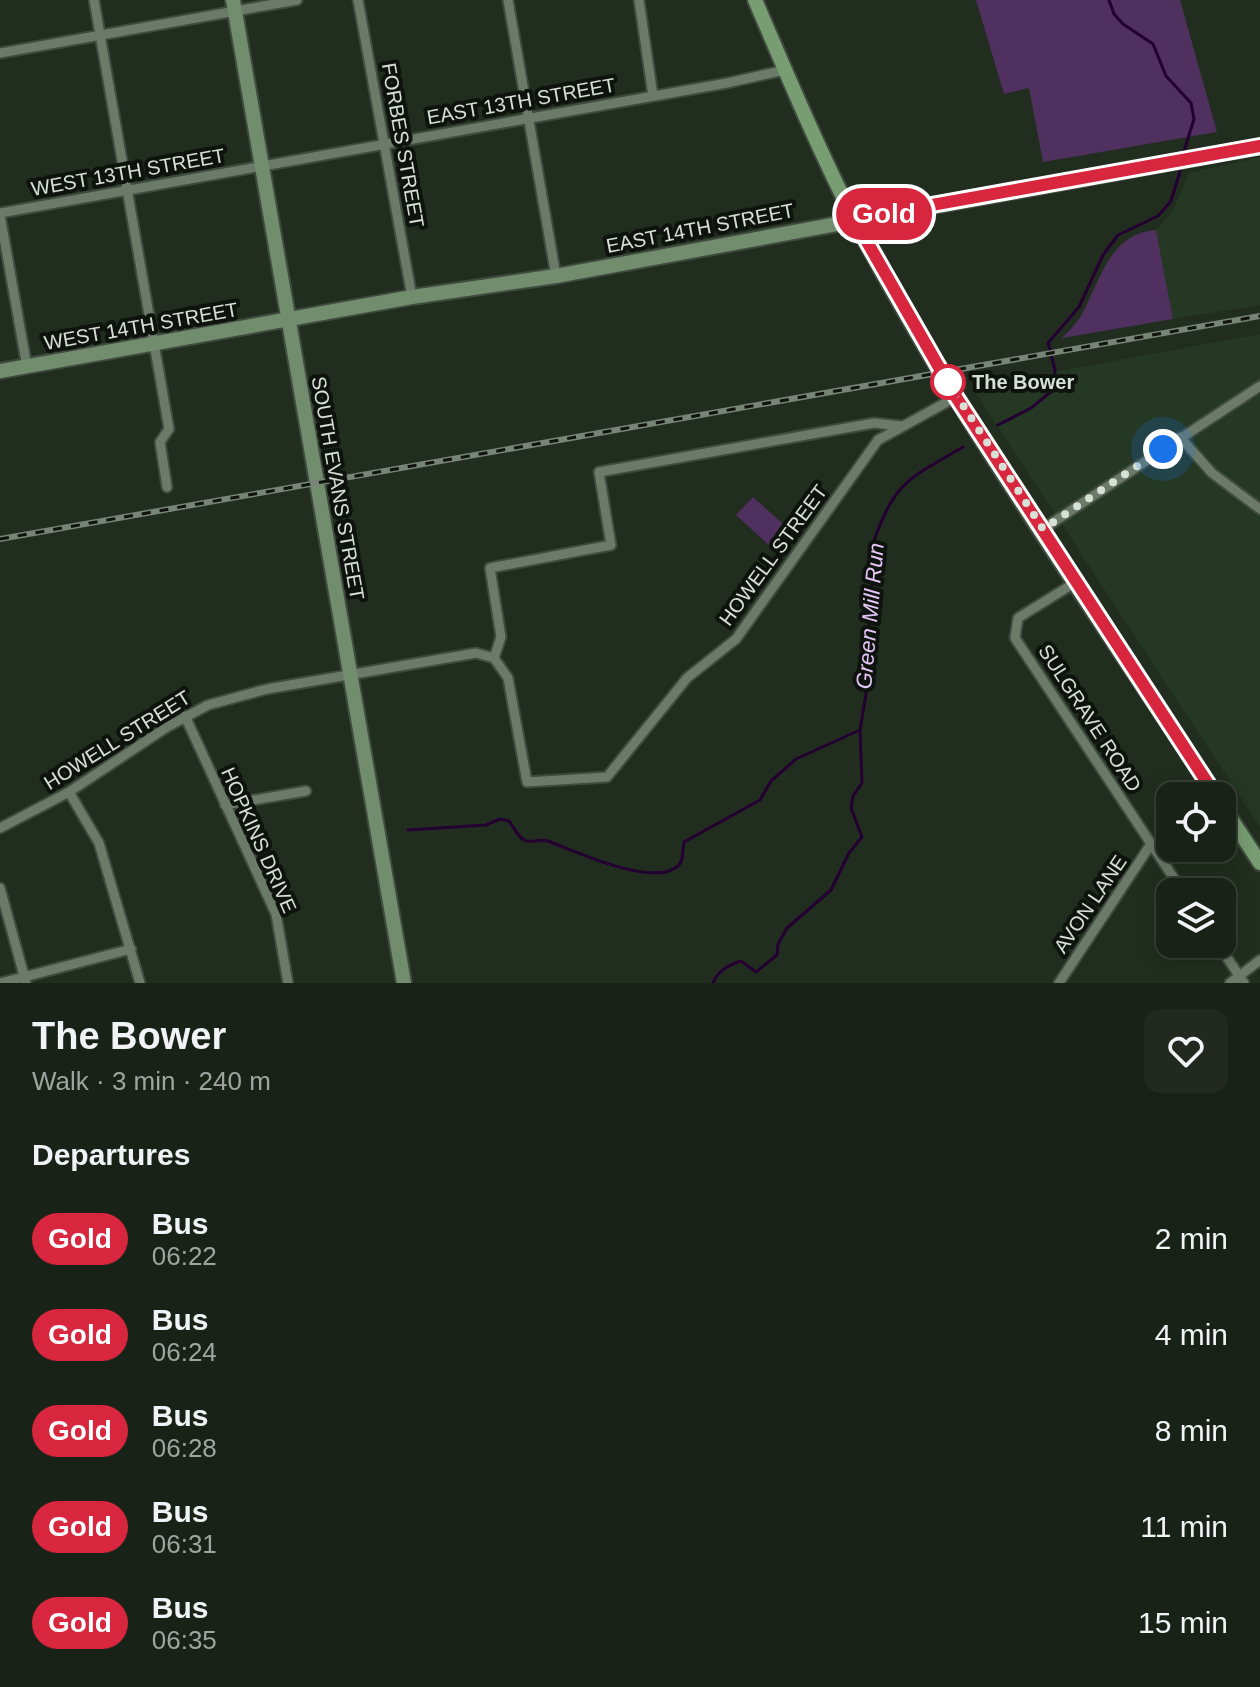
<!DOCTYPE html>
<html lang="en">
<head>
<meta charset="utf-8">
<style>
	:root { --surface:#192217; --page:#222a20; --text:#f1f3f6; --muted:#9fa4a1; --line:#373f36 }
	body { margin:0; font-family:Arial,sans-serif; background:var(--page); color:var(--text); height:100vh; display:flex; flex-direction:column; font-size:30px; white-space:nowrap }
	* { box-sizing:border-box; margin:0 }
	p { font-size:26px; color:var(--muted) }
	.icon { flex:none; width:44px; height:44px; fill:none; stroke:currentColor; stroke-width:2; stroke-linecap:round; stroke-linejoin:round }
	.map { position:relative; height:983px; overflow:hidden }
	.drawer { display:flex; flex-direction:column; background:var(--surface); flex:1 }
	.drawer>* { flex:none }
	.badge { padding:0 16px; border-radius:26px; font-size:28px; line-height:52px }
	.fabs { position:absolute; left:1156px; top:782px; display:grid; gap:16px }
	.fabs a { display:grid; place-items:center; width:80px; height:80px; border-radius:16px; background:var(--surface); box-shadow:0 4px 20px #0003,0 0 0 2px var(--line); font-size:40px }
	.you { position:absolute; width:40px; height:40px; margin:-20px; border:6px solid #fff; border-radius:50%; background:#1a73e8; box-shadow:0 0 0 12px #1a73e833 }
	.map>.badge { position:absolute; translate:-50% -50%; box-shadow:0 0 0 4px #fff }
	h2 { padding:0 32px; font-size:30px; line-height:72px }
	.round { display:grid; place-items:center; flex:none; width:84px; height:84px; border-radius:16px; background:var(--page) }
	.headline { display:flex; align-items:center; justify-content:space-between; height:136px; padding:0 32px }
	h1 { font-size:38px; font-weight:700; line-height:60px }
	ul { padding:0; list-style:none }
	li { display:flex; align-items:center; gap:24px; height:96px; padding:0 32px }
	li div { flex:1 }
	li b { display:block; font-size:30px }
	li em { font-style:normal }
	li .badge { min-width:88px; font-weight:700; text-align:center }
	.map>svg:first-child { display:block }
	.built { fill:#253823 }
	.green { fill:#4f305e }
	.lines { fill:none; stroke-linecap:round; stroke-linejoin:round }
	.stream { stroke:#240032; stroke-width:3 }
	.street-casing { stroke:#3f4b3e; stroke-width:13 }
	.secondary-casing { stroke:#3f4b3e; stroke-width:18 }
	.primary-casing { stroke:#3f4b3e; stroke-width:18 }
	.street { stroke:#6c7b69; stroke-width:9 }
	.secondary { stroke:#728c6e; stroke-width:14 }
	.primary { stroke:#789d72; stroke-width:14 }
	.rail-casing { stroke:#798478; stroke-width:6 }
	.rail { stroke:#0e140d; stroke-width:3; stroke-dasharray:9; stroke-linecap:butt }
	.line-casing { stroke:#fff; stroke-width:18 }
	.line { stroke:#d7263d; stroke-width:12 }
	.walk { stroke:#d7e0d6; stroke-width:8; stroke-dasharray:0 14.4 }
	.stop-dot { fill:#fff; stroke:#d7263d; stroke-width:4 }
	.labels { text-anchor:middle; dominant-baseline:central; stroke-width:8; stroke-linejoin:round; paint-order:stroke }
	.street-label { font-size:20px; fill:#d7e0d6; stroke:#0e140d }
	.stop-label { font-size:20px; font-weight:bold; fill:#d7e0d6; stroke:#0e140d; text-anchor:start }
	.water-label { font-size:22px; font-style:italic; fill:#e7c6f9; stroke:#0e140d }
</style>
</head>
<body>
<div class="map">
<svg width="1260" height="983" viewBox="0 0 1260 983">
	<rect width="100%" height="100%" fill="#212e1f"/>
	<!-- built -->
	<path class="built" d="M1260,157V305L1173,319L1156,230L1173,211L1189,173Z
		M1260,334V827L972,387Z"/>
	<!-- green -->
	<path class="green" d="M976,0H1180L1217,132L1043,162L1029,88L1004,94Z
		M1156,230L1173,319L1062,338C1069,331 1077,323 1082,314C1101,279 1109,234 1156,230Z
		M753,497L790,530L773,549L736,515Z"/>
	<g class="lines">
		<!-- stream -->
		<path class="stream" d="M1109,0L1114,14L1123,24L1153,44L1166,76L1191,103L1194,119L1183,154
			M998,425L1031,408L1053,390L1055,370L1048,343L1079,307L1103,255L1118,235L1158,216L1171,201L1182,165
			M408,830L486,825L500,819L509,821C514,827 518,837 524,840C532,844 540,838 548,841C575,851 653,888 678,866C684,861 682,850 684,842L760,800L771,781L796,759L860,730
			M713,983C718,970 729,965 741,961L756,972L777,955L778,944L787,928L831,890L849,853L862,837L851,808L853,796L862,783L860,730L866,694L874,541C894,481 912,477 963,447"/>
		<!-- street casing -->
		<g class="street-casing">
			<path id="street" d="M94,0L169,429L160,442L167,487
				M358,0L412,297
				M508,0L556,276
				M639,0L653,96
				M0,53L297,0
				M0,213L727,83L785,70
				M0,215L27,367
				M1180,437L1212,473L1260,509
				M1043,529L1260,386
				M1076,582L1018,618L1015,638L1183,892
				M494,658L501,637L490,568L611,545L599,472L874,423L901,426
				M185,716L276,914L288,983
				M69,792L99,843L140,983
				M225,805L306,791
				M0,828L69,792L167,727L208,705L267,689L476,653L494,658L508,678L527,782L607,777L687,678L736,639L878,440L956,397
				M0,888L26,983
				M1218,944L1244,983
				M1,983L131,949
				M1059,983L1151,844
				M1230,983L1260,960"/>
		</g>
		<!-- secondary casing -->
		<g class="secondary-casing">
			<path id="secondary" d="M233,0L404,983
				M0,371L412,297L556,276L1260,146"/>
		</g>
		<!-- primary casing -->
		<g class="primary-casing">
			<path id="primary" d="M755,0C787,74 818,149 855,221C959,420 1093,608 1216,796
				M1222,805L1260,863"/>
		</g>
		<!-- street -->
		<use href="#street" class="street"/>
		<!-- secondary -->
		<use href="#secondary" class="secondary"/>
		<!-- primary -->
		<use href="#primary" class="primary"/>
		<!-- rail casing -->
		<g class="rail-casing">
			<path id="rail" d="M0,539L1260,316"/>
		</g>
		<!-- rail -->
		<use href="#rail" class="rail"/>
	</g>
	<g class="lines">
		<!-- line casing -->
		<g class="line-casing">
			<path id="line" d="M1216,796L956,397L854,219L1260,146"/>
		</g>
		<!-- line -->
		<use href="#line" class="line"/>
		<!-- walk -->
		<path class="walk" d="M948,382L1043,529L1163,449"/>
	</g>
	<!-- markers -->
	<circle class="stop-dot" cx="948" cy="382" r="16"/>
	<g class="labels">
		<!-- street labels -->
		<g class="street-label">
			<text transform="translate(521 101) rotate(-10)">EAST 13TH STREET</text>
			<text transform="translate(403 145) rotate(80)">FORBES STREET</text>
			<text transform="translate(128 172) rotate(-10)">WEST 13TH STREET</text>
			<text transform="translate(700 228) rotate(-11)">EAST 14TH STREET</text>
			<text transform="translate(141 326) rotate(-10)">WEST 14TH STREET</text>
			<text transform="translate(338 488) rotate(80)">SOUTH EVANS STREET</text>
			<text transform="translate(773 555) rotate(-54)">HOWELL STREET</text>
			<text transform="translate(1090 718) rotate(57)">SULGRAVE ROAD</text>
			<text transform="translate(117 740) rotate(-32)">HOWELL STREET</text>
			<text transform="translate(259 840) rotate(66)">HOPKINS DRIVE</text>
			<text transform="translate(1090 904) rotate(-56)">AVON LANE</text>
		</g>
		<!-- stop labels -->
		<g class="stop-label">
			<text x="972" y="382">The Bower</text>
		</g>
		<!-- water labels -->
		<g class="water-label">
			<text transform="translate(870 616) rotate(-85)">Green Mill Run</text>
		</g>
	</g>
</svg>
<div class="fabs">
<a><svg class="icon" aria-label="locate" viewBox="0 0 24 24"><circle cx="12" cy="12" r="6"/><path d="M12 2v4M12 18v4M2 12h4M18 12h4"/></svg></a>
<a><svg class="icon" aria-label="layers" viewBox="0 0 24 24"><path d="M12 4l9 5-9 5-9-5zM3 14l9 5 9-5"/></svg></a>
</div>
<div class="you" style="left:1163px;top:449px"></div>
<b class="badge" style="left:884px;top:214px;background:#d7263d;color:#fff">Gold</b>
</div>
<section class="drawer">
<div class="headline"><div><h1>The Bower</h1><p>Walk · 3 min · 240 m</p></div><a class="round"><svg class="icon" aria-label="heart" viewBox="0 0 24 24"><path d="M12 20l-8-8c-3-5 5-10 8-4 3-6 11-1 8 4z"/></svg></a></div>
<h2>Departures</h2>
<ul>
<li><span class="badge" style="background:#d7263d;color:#fff">Gold</span><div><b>Bus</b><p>06:22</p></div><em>2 min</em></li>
<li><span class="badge" style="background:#d7263d;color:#fff">Gold</span><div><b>Bus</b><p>06:24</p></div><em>4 min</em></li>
<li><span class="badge" style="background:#d7263d;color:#fff">Gold</span><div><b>Bus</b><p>06:28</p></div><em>8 min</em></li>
<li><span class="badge" style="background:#d7263d;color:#fff">Gold</span><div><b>Bus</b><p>06:31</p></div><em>11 min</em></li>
<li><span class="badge" style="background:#d7263d;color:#fff">Gold</span><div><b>Bus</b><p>06:35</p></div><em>15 min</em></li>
</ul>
</section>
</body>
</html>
